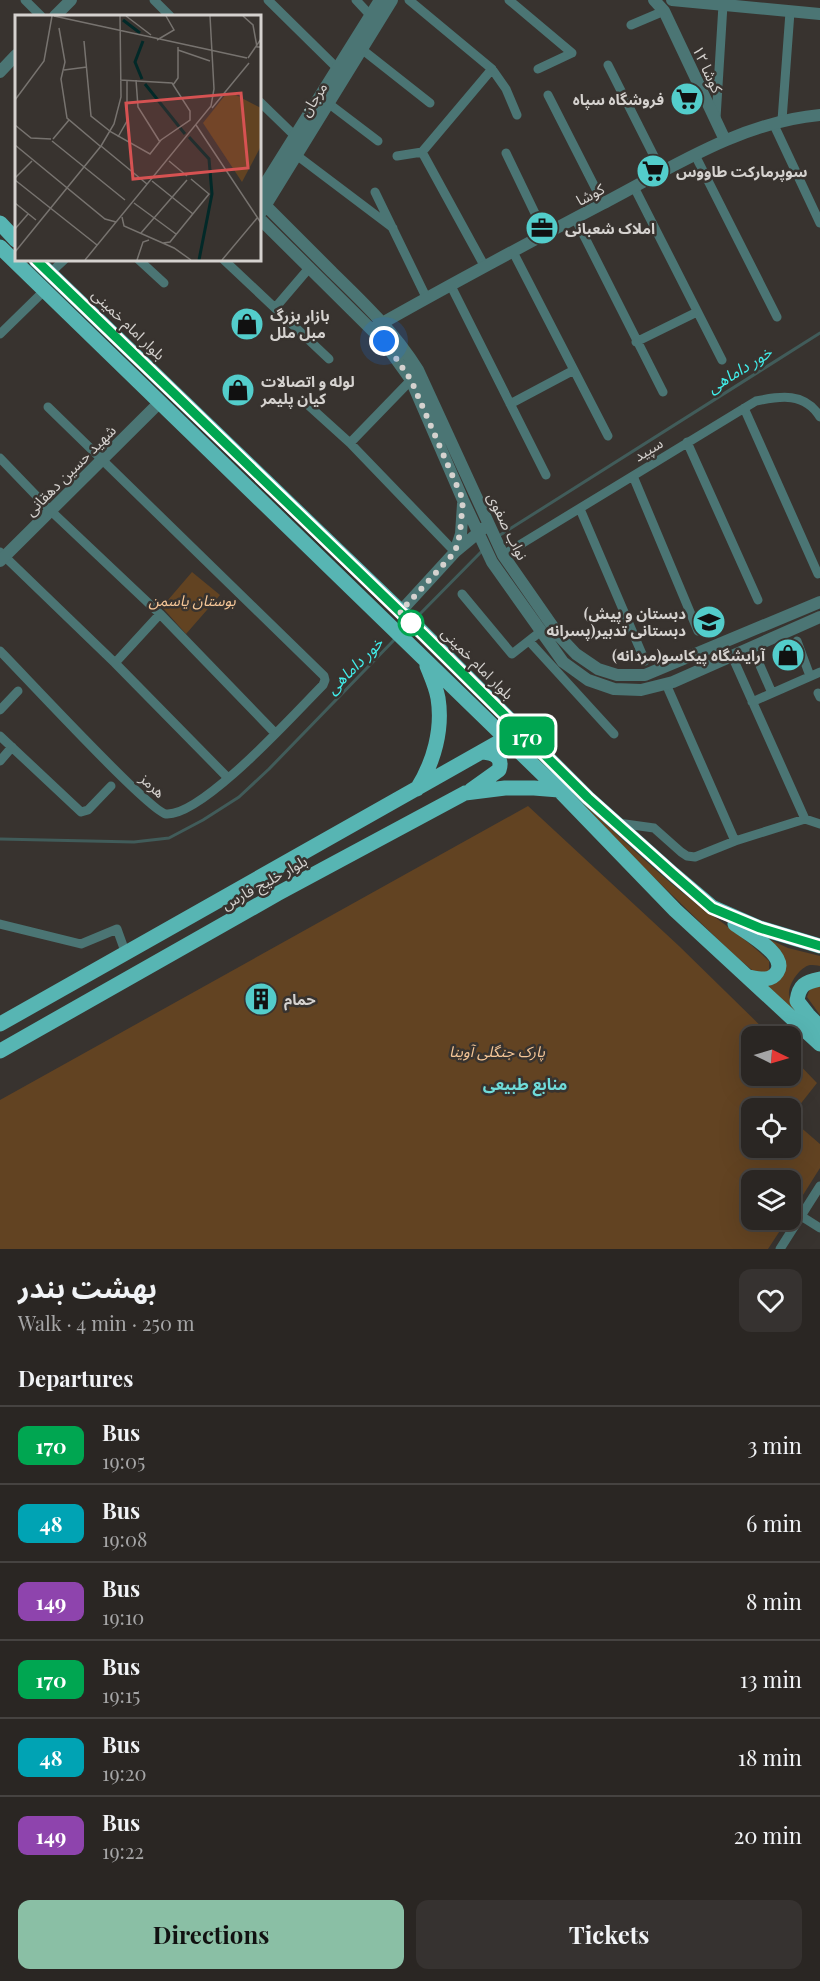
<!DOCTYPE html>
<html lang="en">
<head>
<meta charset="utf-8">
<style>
	:root { --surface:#2a2623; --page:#363230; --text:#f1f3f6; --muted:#a5a5a6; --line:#464341; --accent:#8abfa5 }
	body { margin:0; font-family:"Playfair Display","Noto Sans Arabic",serif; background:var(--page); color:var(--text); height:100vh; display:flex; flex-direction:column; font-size:22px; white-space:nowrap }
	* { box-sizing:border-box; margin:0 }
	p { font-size:20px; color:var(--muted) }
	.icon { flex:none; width:33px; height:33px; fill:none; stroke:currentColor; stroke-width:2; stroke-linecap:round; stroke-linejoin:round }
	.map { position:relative; height:1249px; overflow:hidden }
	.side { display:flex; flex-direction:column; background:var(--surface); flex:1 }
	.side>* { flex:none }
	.badge { padding:0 12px; border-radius:9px; font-size:21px; line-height:39px }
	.needle { width:39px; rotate:95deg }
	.controls { position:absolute; left:741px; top:1026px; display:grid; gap:12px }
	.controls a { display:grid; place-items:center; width:60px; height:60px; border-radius:12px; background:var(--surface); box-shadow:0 6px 24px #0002,0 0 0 2px var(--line); font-size:30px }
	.you { position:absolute; width:30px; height:30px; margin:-15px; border:4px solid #fff; border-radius:50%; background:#1a73e8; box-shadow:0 0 0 9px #1a73e833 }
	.map>.badge { position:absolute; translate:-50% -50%; box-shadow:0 0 0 3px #fff }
	h2 { padding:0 18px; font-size:22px; line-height:54px }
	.round { display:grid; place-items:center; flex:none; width:63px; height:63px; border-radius:12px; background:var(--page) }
	.summary { display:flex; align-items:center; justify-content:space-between; height:102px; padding:0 18px }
	h1 { font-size:28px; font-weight:700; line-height:45px }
	.button { display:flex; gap:12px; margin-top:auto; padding:12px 18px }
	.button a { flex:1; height:69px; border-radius:12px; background:var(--accent); color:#111; font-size:24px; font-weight:700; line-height:69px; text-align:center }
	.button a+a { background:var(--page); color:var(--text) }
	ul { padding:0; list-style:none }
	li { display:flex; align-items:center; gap:18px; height:78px; padding:0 18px; border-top:2px solid var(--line) }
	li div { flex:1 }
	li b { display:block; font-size:22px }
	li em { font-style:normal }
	li .badge { min-width:66px; font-weight:700; text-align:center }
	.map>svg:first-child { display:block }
	.green { fill:#624322 }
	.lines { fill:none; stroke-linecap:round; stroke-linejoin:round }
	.stream { stroke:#415c5a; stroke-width:3 }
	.minor { stroke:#4b7574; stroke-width:9 }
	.tertiary { stroke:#4b7574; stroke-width:12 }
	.primary { stroke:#57b5b3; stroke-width:15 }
	.line-casing { stroke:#fff; stroke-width:14 }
	.line { stroke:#00a651; stroke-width:9 }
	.walk { stroke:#d5d2cf; stroke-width:6; stroke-dasharray:0 10.8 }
	.stop-dot { fill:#fff; stroke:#00a651; stroke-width:3 }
	.labels { text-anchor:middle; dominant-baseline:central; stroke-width:5; stroke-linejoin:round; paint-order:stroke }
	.street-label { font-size:15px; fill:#d5d2cf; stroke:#38332f }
	.poi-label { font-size:15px; font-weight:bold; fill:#d5d2cf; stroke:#38332f; text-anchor:start }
	.park-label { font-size:15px; font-style:italic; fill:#f6c798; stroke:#38332f }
	.water-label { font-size:16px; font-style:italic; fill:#41eeeb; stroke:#38332f }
	.neighbourhood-label { font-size:16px; font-weight:bold; fill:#6fdbd9; stroke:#38332f }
	.inset-river { fill:none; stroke:#022928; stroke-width:3 }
	.inset-road { fill:none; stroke:#77736f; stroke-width:1.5 }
	.view { fill:#d65252; fill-opacity:0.15; stroke:#d65252; stroke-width:3 }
	.inset-edge { fill:none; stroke:#d5d2cf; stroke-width:3 }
</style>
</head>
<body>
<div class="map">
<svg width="820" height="1249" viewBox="0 0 820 1249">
	<rect width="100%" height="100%" fill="#38332f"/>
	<!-- green -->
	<path class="green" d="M192,572L220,595L186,634L162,607Z
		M519,739C570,788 619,839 672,884C704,911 739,932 769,961V971L763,974L752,970L734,955L514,742Z
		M528,806L679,946L771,1036H752V1076H790L791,1056L817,1083L791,1116L790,1108H752V1148H790L791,1119L820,1144V1168L791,1214L790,1180H752V1220H787L768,1249H0V1100Z
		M760,935L788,948L820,956V966C817,965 813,965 810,965C800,967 788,984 789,995C791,1005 802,1016 808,1024L765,984L781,977Z
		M820,984V1015L807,997L810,988Z"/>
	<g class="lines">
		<!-- stream -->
		<path class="stream" d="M497,537L820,333
			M414,620L483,550
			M0,839L134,842L169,838L203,820L239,797L269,769L395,639"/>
		<!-- minor -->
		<path class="minor" d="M25,0L41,16
			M154,0L170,16
			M268,0L337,68
			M356,0L370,15
			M409,0L492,69L506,89L517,115
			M509,0L572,53L538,69
			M631,25L664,11
			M359,47L430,103
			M608,65L662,172
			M548,95L603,203
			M260,102L295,136
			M328,103L378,141
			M716,118L723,5
			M782,120L790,12
			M773,123L820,223
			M422,152L485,267
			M506,153L545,234
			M295,154L393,228
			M695,155L777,317
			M397,156L422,152L492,69
			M634,187L722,360
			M375,192L427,299
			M575,218L663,392
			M513,252L608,436
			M139,260L164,283
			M224,260L329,359
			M50,273L64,260
			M451,286L546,475
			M275,308L310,267
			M0,334L44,291
			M636,342L697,312
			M411,380L350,443L455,552
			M510,404L574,370
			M308,405L350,443
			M744,408L818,574
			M687,442L758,600
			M0,458L51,511L160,614L275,733
			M633,476L698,631
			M580,509L645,661
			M0,552L115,663L228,778
			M503,555L756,401C780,396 805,392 820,417
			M462,594L512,654L540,632
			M529,641L614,734
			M797,641L810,676
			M0,651C21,672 150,812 166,814C202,817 296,712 323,685L325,680L324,676L48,407
			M732,656L805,819
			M758,661L772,693
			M115,663L160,614
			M666,684L735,841
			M818,693L820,697
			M752,702L820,672
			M0,710L18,691
			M0,736L81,812L88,810L111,786
			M0,761L12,747
			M618,823L654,828L681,852L687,856L695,857L735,841L805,819L820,824
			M0,924L81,944L117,929L126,954
			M801,1216L820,1228
			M780,1249L820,1186"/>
		<!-- tertiary -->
		<path class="tertiary" d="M654,0L664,11L725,140
			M672,0L820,14
			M55,16L71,0
			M0,72L16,55
			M260,192L380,0
			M260,200C284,224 308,248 332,272C364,303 395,333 418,370L503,555L560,637L576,654L598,669L617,675H645L820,602
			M262,211L392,0
			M260,219L383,341L411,380L463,500L492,562L563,662L588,680L614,689L641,690L673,682L820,617
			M377,326C451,284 526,244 602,204C671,168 741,122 820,115
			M455,552L461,534L463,504
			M0,561L160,402
			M400,612L455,552L484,528"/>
		<!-- primary -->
		<path class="primary" d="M0,223L16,240
			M0,247L559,790L675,910L820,1044
			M36,260L419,629L588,798L673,874L712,907L760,928L820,946
			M417,789C434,762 443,729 438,698C436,687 431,676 427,666
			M471,790L499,770C503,758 495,753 483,752
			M735,924C747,933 788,955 777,972C771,982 759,979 749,977
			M820,979C805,982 799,985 797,1001L808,1015L820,1027
			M0,1024L513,734
			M0,1051L277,894L465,793L505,788H534L559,790"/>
	</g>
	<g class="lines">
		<!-- line casing -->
		<g class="line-casing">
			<path id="line" d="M36,260L424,635L588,798L673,874L712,908L760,928L820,946"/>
		</g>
		<!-- line -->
		<use href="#line" class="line"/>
		<!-- walk -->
		<path class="walk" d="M384,341L411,380L463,500L460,534L455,552L400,612L411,623"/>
	</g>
	<!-- icons -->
	<defs>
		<g id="supermarket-disc" transform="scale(1.725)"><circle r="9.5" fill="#53cdcb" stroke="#38332f"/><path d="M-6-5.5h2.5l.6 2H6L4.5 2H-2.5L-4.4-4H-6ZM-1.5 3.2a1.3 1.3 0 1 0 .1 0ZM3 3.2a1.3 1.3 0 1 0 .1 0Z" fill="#111"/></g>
		<g id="office-disc" transform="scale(1.725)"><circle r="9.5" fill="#53cdcb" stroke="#38332f"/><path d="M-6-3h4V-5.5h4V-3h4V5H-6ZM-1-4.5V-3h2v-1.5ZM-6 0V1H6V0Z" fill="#111"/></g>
		<g id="shop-disc" transform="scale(1.725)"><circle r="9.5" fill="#53cdcb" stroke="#38332f"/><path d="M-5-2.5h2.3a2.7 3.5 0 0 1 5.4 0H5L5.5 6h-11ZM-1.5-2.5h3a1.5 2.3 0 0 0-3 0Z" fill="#111"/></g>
		<g id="school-disc" transform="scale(1.725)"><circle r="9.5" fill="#53cdcb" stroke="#38332f"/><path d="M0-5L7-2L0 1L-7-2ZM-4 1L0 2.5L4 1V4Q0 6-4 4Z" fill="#111"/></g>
		<g id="building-disc" transform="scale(1.725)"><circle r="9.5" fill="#53cdcb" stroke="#38332f"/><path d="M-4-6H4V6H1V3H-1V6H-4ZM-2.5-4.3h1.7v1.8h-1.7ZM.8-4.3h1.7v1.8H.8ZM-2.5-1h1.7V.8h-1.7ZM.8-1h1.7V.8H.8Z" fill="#111"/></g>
	</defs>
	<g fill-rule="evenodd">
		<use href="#supermarket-disc" x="687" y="99"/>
		<use href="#supermarket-disc" x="653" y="171"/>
		<use href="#office-disc" x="542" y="228"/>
		<use href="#shop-disc" x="247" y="324"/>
		<use href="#shop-disc" x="238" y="390"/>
		<use href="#school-disc" x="709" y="622"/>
		<use href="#shop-disc" x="788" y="655"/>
		<use href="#building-disc" x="261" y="999"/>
	</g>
	<!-- markers -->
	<circle class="stop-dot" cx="411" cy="623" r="12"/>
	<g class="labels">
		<!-- street labels -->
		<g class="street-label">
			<text transform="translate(708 69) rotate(65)">کوشا ۱۲</text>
			<text transform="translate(313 99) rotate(-57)">مرجان</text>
			<text transform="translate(590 194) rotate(-28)">کوشا</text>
			<text transform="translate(129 324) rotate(44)">بلوار امام خمینی</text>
			<text transform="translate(648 449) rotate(-32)">سپید</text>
			<text transform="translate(70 470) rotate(-45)">شهید حسین دهقانی</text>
			<text transform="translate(508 526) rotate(64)">نواب صفوی</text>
			<text transform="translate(478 663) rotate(45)">بلوار امام خمینی</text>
			<text transform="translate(153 785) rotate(43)">هرمز</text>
			<text transform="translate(264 882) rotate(-29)">بلوار خلیج فارس</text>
		</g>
		<!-- poi labels -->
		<g class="poi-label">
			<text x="664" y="99" text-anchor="end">فروشگاه سپاه</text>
			<text x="676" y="171">سوپرمارکت طاووس</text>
			<text x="565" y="228">املاک شعبانی</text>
			<text x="270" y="315">بازار بزرگ<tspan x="270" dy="17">مبل ملل</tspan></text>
			<text x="261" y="381">لوله و اتصالات<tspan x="261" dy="17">کیان پلیمر</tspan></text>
			<text x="686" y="613" text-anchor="end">(دبستان و پیش<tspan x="686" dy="17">دبستانی تدبیر(پسرانه</tspan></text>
			<text x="765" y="655" text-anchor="end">(آرایشگاه پیکاسو(مردانه</text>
			<text x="284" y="999">حمام</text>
		</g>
		<!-- park labels -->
		<g class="park-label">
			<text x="192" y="600">بوستان یاسمن</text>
			<text x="497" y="1051">پارک جنگلی آوینا</text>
		</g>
		<!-- water labels -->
		<g class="water-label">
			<text transform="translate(739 369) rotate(-32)">خور داماهی</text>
			<text transform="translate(354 665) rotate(-45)">خور داماهی</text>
		</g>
		<!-- neighbourhood labels -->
		<g class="neighbourhood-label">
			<text x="525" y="1083">منابع طبیعی</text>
		</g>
	</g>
	<!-- overview -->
	<g transform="translate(15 15)">
		<rect width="246" height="246" fill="#38332f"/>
		<path d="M217,78L246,93V131L227,167L188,108L211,79Z" fill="#624322"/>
		<path class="inset-river" d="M108,5L125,18M127,64L120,47L128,26M130,69L170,119M174,122L194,144L197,179L184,245"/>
		<path class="inset-road" d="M39,1L232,43M111,1L136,20M228,1L238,10L242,32H246M44,13L50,47L46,64L52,103L85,131M142,25L159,15L151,1M69,26L76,101L96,117L135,139L146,125L175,105V96L157,68L105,65M163,35L195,46M233,43L246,24M49,55L72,52M121,65L123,92L145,127M158,70L163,63V32M0,85L29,46L37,1M197,93L234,48M0,110L16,123L36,124M181,110L246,208M103,122L112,106V65M38,124L54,105M37,126L110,185M0,130L90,204L101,207M86,131L132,169M154,146L172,161M0,163L17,146M0,165L82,230M137,166L178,199M0,188L21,205M119,188L161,219M107,202L109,211L159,233L176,245M0,214L13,199M126,218L172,165M148,228L155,227L194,179L176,164M0,237L86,131L99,109L106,82L105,1M70,245L196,91L199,74L195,1M122,245L128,227L134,225M207,245L243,202"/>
		<path class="view" d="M226,78L233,153L118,164L111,88Z"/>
		<rect width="246" height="246" class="inset-edge"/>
	</g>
</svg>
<div class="controls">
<a><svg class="needle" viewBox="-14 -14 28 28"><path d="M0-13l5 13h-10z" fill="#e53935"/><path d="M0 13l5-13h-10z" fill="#a5a5a6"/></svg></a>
<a><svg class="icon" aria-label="locate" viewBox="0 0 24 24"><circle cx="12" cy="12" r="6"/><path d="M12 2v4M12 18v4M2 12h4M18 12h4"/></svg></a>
<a><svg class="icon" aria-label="layers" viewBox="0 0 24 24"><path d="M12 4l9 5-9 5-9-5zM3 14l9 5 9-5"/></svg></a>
</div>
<div class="you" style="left:384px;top:341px"></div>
<b class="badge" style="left:527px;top:736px;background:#00a651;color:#fff">170</b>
</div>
<section class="side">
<div class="summary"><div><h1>بهشت بندر</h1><p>Walk · 4 min · 250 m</p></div><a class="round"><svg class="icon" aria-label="heart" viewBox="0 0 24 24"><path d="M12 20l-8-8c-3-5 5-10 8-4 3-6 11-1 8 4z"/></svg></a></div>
<h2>Departures</h2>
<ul>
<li><span class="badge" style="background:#00a651;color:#fff">170</span><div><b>Bus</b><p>19:05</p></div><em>3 min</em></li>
<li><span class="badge" style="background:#00a3b4;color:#fff">48</span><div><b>Bus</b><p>19:08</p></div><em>6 min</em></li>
<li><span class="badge" style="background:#8e44ad;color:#fff">149</span><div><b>Bus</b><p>19:10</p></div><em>8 min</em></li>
<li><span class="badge" style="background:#00a651;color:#fff">170</span><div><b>Bus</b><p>19:15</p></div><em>13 min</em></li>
<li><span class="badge" style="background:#00a3b4;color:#fff">48</span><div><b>Bus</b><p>19:20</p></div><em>18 min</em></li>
<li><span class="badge" style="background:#8e44ad;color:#fff">149</span><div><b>Bus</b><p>19:22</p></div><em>20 min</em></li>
</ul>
<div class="button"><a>Directions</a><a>Tickets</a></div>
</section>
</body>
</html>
